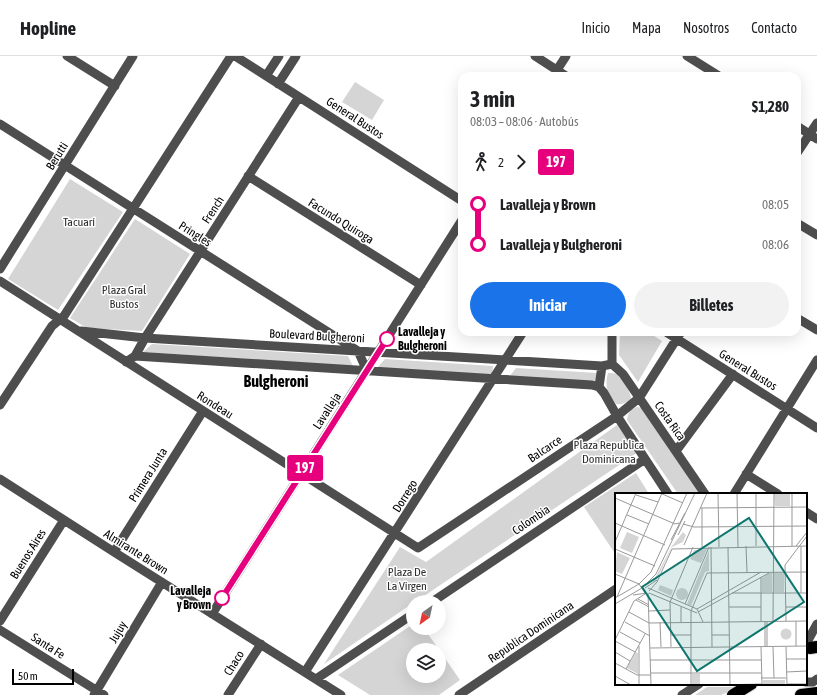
<!DOCTYPE html>
<html lang="es">
<head>
<meta charset="utf-8">
<style>
	:root { --surface:#fff; --page:#f2f2f2; --text:#202124; --muted:#757577; --line:#e0e0e0; --accent:#1a73e8 }
	body { margin:0; font-family:"Asap Condensed",sans-serif; background:var(--page); color:var(--text); height:100vh; display:flex; flex-direction:column; font-size:15px; white-space:nowrap }
	* { box-sizing:border-box; margin:0 }
	p { font-size:13px; color:var(--muted) }
	.icon { flex:none; width:22px; height:22px; fill:none; stroke:currentColor; stroke-width:2; stroke-linecap:round; stroke-linejoin:round }
	.map { position:relative; flex:1; overflow:hidden }
	.panel { position:absolute; left:458px; top:16px; width:343px; height:264px; display:flex; flex-direction:column; background:var(--surface); border-radius:12px; box-shadow:0 4px 16px #0002 }
	.panel>* { flex:none }
	.badge { padding:0 8px; border-radius:3px; font-size:14px; line-height:26px }
	.needle { width:26px; rotate:213deg }
	.fabs { position:absolute; left:406px; top:539px; display:grid; gap:8px }
	.fabs a { display:grid; place-items:center; width:40px; height:40px; border-radius:50%; background:var(--surface); box-shadow:0 4px 16px #0002; font-size:20px }
	.scale { position:absolute; left:12px; bottom:10px; width:62px; box-sizing:border-box; padding-left:4px; border:2px solid #000; border-top:0; font-size:11px; line-height:14px; white-space:nowrap; color:#000; -webkit-text-stroke:3px #fff; paint-order:stroke }
	.map>.badge { position:absolute; translate:-50% -50%; box-shadow:0 0 0 2px #fff }
	.legs { display:flex; align-items:center; gap:6px; height:44px; padding:0 12px; font-size:13px }
	.legs p { margin-inline-start:auto }
	.headline { display:flex; align-items:center; justify-content:space-between; height:68px; padding:0 12px }
	h1 { font-size:22px; font-weight:700; line-height:30px }
	.cta { display:flex; gap:8px; margin-top:auto; padding:8px 12px }
	.cta a { flex:1; height:46px; border-radius:24px; background:var(--accent); color:#fff; font-size:16px; font-weight:700; line-height:46px; text-align:center }
	.cta a+a { background:var(--page); color:var(--text) }
	ul { padding:0 12px; list-style:none }
	li { display:flex; align-items:center; gap:14px; height:40px; font-size:15px }
	li i { display:grid; place-items:center; width:6px; height:100%; margin:0 5px; background:currentColor }
	li i::after { content:''; width:10px; height:10px; margin:-5px; border:3px solid; border-radius:50%; background:var(--surface) }
	li p { margin-inline-start:auto }
	li:first-child i { background:linear-gradient(#0000 50%,currentColor 0) }
	li:last-child i { background:linear-gradient(currentColor 50%,#0000 0) }
	header { display:flex; align-items:center; gap:24px; box-sizing:border-box; height:56px; padding:0 20px; background:var(--surface); border-bottom:1px solid var(--line) }
	header strong { font-size:19px }
	nav { display:flex; gap:22px; margin-inline-start:auto; font-size:14px }
	.map>svg:first-child { display:block }
	.green { fill:#d5d5d5; fill-rule:evenodd }
	.lines { fill:none; stroke-linecap:round; stroke-linejoin:round }
	.highway-casing { stroke:#dbdbdb; stroke-width:14 }
	.minor { stroke:#4e4e4e; stroke-width:9 }
	.highway { stroke:#000; stroke-width:12 }
	.line-1-casing { stroke:#fff; stroke-width:9 }
	.line-1 { stroke:#e6007e; stroke-width:6 }
	.stop-1-dot { fill:#fff; stroke:#e6007e; stroke-width:2 }
	.labels { text-anchor:middle; dominant-baseline:central; stroke-width:3; stroke-linejoin:round; paint-order:stroke }
	.street-label { font-size:12px; fill:#000; stroke:#fff }
	.park-label { font-size:12px; fill:#2c2c2c; stroke:#fff }
	.stop-label { font-size:12px; font-weight:bold; fill:#000; stroke:#fff; text-anchor:start }
	.district-label { font-size:16px; font-weight:bold; fill:#000; stroke:#fff }
	.inset-road { fill:none; stroke:#999; stroke-width:1 }
	.view { fill:#0f766e; fill-opacity:0.15; stroke:#0f766e; stroke-width:2 }
	.inset-edge { fill:none; stroke:#000; stroke-width:2 }
</style>
</head>
<body>
<header>
<strong>Hopline</strong>
<nav><a>Inicio</a><a>Mapa</a><a>Nosotros</a><a>Contacto</a></nav>
</header>
<div class="map">
<svg width="817" height="639" viewBox="0 0 817 639">
	<rect width="100%" height="100%" fill="#fff"/>
	<!-- green -->
	<path class="green" d="M355,26L384,44L372,64L342,46Z
		M70,123L123,156L58,254L8,223Z
		M135,163L190,198L142,275L87,272L70,262Z
		M620,276H648L662,285L638,326L619,299Z
		M152,288L348,300L353,310L143,296Z
		M385,303L493,310L492,319L377,312Z
		M516,312L597,317V325L509,321Z
		M608,317C611,317 615,317 618,319C622,322 632,338 631,343C626,347 622,349 616,348C608,336 604,332 608,317Z
		M637,351L643,352L702,438H678L627,364C628,356 631,353 637,351Z
		M617,369L637,397L415,546H413V547L324,608L400,491L426,506Z
		M636,417L649,438H616V499L584,451Z
		M413,568V572H424L460,624L439,639H370L338,619ZM413,594H439V620H413Z
		M707,631H740L721,639H695Z"/>
	<g class="lines">
		<!-- highway casing -->
		<g class="highway-casing">
			<path id="highway" d="M810,592L817,591
				M733,639L751,628
				M801,639L817,637"/>
		</g>
		<!-- minor -->
		<path class="minor" d="M67,0L115,30
			M235,0L462,145
			M535,0L566,20
			M687,0L719,20
			M266,20L279,0
			M553,20L566,0
			M278,28L296,0
			M0,68L358,295L367,315
			M797,70L817,83
			M797,97L817,67
			M248,120L421,229
			M797,167L817,179
			M0,213L133,0
			M0,225L418,492L617,360L639,342L681,276
			M797,262L817,274
			M81,275L145,282L602,310
			M612,276V308
			M666,276L817,372
			M135,300L145,282L299,41
			M126,306L135,300L592,329L599,331
			M0,349L52,270L64,260L231,0
			M676,395L733,318
			M746,418L778,438
			M0,423L114,496L341,639
			M668,438L617,360L604,337L599,331L602,310L612,308L623,318L705,438
			M734,438L817,304
			M806,456L817,463
			M114,496L203,355
			M432,546L645,403
			M212,558L462,164
			M0,565L64,464
			M0,574L104,639
			M806,588L817,568
			M305,616L523,276
			M316,623L413,558
			M806,626H813L817,623
			M94,639L162,526
			M228,639L261,588
			M459,639L616,533
			M682,639L699,628"/>
		<!-- highway -->
		<use href="#highway" class="highway"/>
	</g>
	<g class="lines">
		<!-- line-1 casing -->
		<g class="line-1-casing">
			<path id="line-1" d="M222,542L387,283"/>
		</g>
		<!-- line-1 -->
		<use href="#line-1" class="line-1"/>
	</g>
	<!-- markers -->
	<g class="stop-1-dot">
		<circle cx="387" cy="283" r="7"/>
		<circle cx="222" cy="542" r="7"/>
	</g>
	<g class="labels">
		<!-- street labels -->
		<g class="street-label">
			<text transform="translate(355 62) rotate(33)">General Bustos</text>
			<text transform="translate(57 100) rotate(-58)">Berutti</text>
			<text transform="translate(213 154) rotate(-57)">French</text>
			<text transform="translate(341 165) rotate(32)">Facundo Quiroga</text>
			<text transform="translate(195 178) rotate(32)">Pringles</text>
			<text transform="translate(317 280) rotate(3)">Boulevard Bulgheroni</text>
			<text transform="translate(748 314) rotate(32)">General Bustos</text>
			<text transform="translate(215 349) rotate(32)">Rondeau</text>
			<text transform="translate(327 355) rotate(-57)">Lavalleja</text>
			<text transform="translate(670 365) rotate(55)">Costa Rica</text>
			<text transform="translate(545 393) rotate(-34)">Balcarce</text>
			<text transform="translate(148 419) rotate(-58)">Primera Junta</text>
			<text transform="translate(405 440) rotate(-58)">Dorrego</text>
			<text transform="translate(531 464) rotate(-34)">Colombia</text>
			<text transform="translate(136 496) rotate(32)">Almirante Brown</text>
			<text transform="translate(28 498) rotate(-58)">Buenos Aires</text>
			<text transform="translate(118 576) rotate(-59)">Jujuy</text>
			<text transform="translate(531 576) rotate(-34)">Republica Dominicana</text>
			<text transform="translate(48 590) rotate(32)">Santa Fe</text>
			<text transform="translate(234 607) rotate(-58)">Chaco</text>
		</g>
		<!-- park labels -->
		<g class="park-label">
			<text x="79" y="166">Tacuarí</text>
			<text x="124" y="234">Plaza Gral<tspan x="124" dy="14">Bustos</tspan></text>
			<text x="609" y="389">Plaza Republica<tspan x="609" dy="14">Dominicana</tspan></text>
			<text x="407" y="516">Plaza De<tspan x="407" dy="14">La Virgen</tspan></text>
		</g>
		<!-- stop labels -->
		<g class="stop-label">
			<text x="398" y="276">Lavalleja y<tspan x="398" dy="14">Bulgheroni</tspan></text>
			<text x="211" y="535" text-anchor="end">Lavalleja<tspan x="211" dy="14">y Brown</tspan></text>
		</g>
		<!-- district labels -->
		<g class="district-label">
			<text x="276" y="325">Bulgheroni</text>
		</g>
	</g>
	<!-- overview -->
	<g transform="translate(615 437)">
		<rect width="192" height="192" fill="#fff"/>
		<path d="M159,0H175V13H160ZM12,39L24,44L17,60L5,55ZM68,39L71,42L68,49L57,54L42,86L38,89L57,53ZM92,56L86,70L75,66L79,57ZM94,57V78L90,79L76,113L72,111ZM2,59L15,65L7,81L0,78ZM154,80H157V99H147V85ZM159,80H169V99H159ZM45,92L58,97L56,103L43,97ZM61 101a6 6 0 1 1 12 0a6 6 0 1 1-12 0ZM165.5 141a5.5 5.5 0 1 1 11 0a5.5 5.5 0 1 1-11 0ZM21,159L23,160V181L12,175ZM77,181H85V191H77ZM148,187H170V192H148Z" fill="#d5d5d5"/>
		<path class="inset-road" d="M45,0L68,10M103,0L104,54M122,0L123,54M141,0V53M177,0V53M21,2L43,9M0,5L60,31L64,30M85,15L192,14M87,15V54M12,22L34,31M0,30L50,52M68,31L79,34L192,33M63,42L70,28M56,47L70,20M0,49L21,0M69,52L92,0M131,53L132,79M181,53L192,39M96,54L97,154M113,54L115,192M0,56L40,73M57,56L192,53M0,81L24,91L30,100M146,84V129M30,95L42,87M33,95L82,116L88,129M34,98L42,89L57,56M33,100L36,192M34,100L82,120M117,100H192M186,100V53M18,102L32,100M2,104L47,0M0,105L24,91L36,79L72,0M23,106L34,112M21,107L34,114M0,111L27,95L41,81L80,0M70,111L94,54M114,114H146M171,114H192M82,116L146,79M34,118L55,117M14,119L34,130L192,128M83,119L154,80M171,128L170,72L192,43M10,129L35,143M45,129L46,154M66,129V114M150,129V153M152,129V154M158,129L159,0M5,139L25,150M56,142H76M97,142H114M0,147L19,108L30,101M0,148L20,159M24,153V192M181,153V128M56,154L55,109L78,54M146,154L147,191M158,154L159,185M171,154L172,192M35,155L192,153M0,159L15,168M171,166H192M35,167H146M0,170L22,182H36M11,176L30,141M171,179L192,178M36,180H146M0,183L16,192M146,185H171M172,191H192M76,192V118L92,80L192,79M101,192L147,191"/>
		<path class="view" d="M134,25L189,109L82,178L27,94Z"/>
		<rect width="192" height="192" class="inset-edge"/>
	</g>
</svg>
<div class="fabs">
<a><svg class="needle" viewBox="-14 -14 28 28"><path d="M0-13l5 13h-10z" fill="#e53935"/><path d="M0 13l5-13h-10z" fill="#757577"/></svg></a>
<a><svg class="icon" aria-label="layers" viewBox="0 0 24 24"><path d="M12 4l9 5-9 5-9-5zM3 14l9 5 9-5"/></svg></a>
</div>
<div class="scale">50 m</div>
<b class="badge" style="left:305px;top:412px;background:#e6007e;color:#fff">197</b>
<section class="panel">
<div class="headline"><div><h1>3 min</h1><p>08:03 – 08:06 · Autobús</p></div><b>$1,280</b></div>
<div class="legs"><svg class="icon" aria-label="walk" viewBox="0 0 24 24"><circle cx="13" cy="4" r="2"/><path d="M13 8l-2 6 4 7M11 14l-3 7M7 12l3-4h3l4 4"/></svg>2<svg class="icon" aria-label="forward" viewBox="0 0 24 24"><path d="M9 5l7 7-7 7"/></svg><b class="badge" style="background:#e6007e;color:#fff">197</b></div>
<ul>
<li><i style="color:#e6007e"></i><b>Lavalleja y Brown</b><p>08:05</p></li>
<li><i style="color:#e6007e"></i><b>Lavalleja y Bulgheroni</b><p>08:06</p></li>
</ul>
<div class="cta"><a>Iniciar</a><a>Billetes</a></div>
</section>
</div>
</body>
</html>
